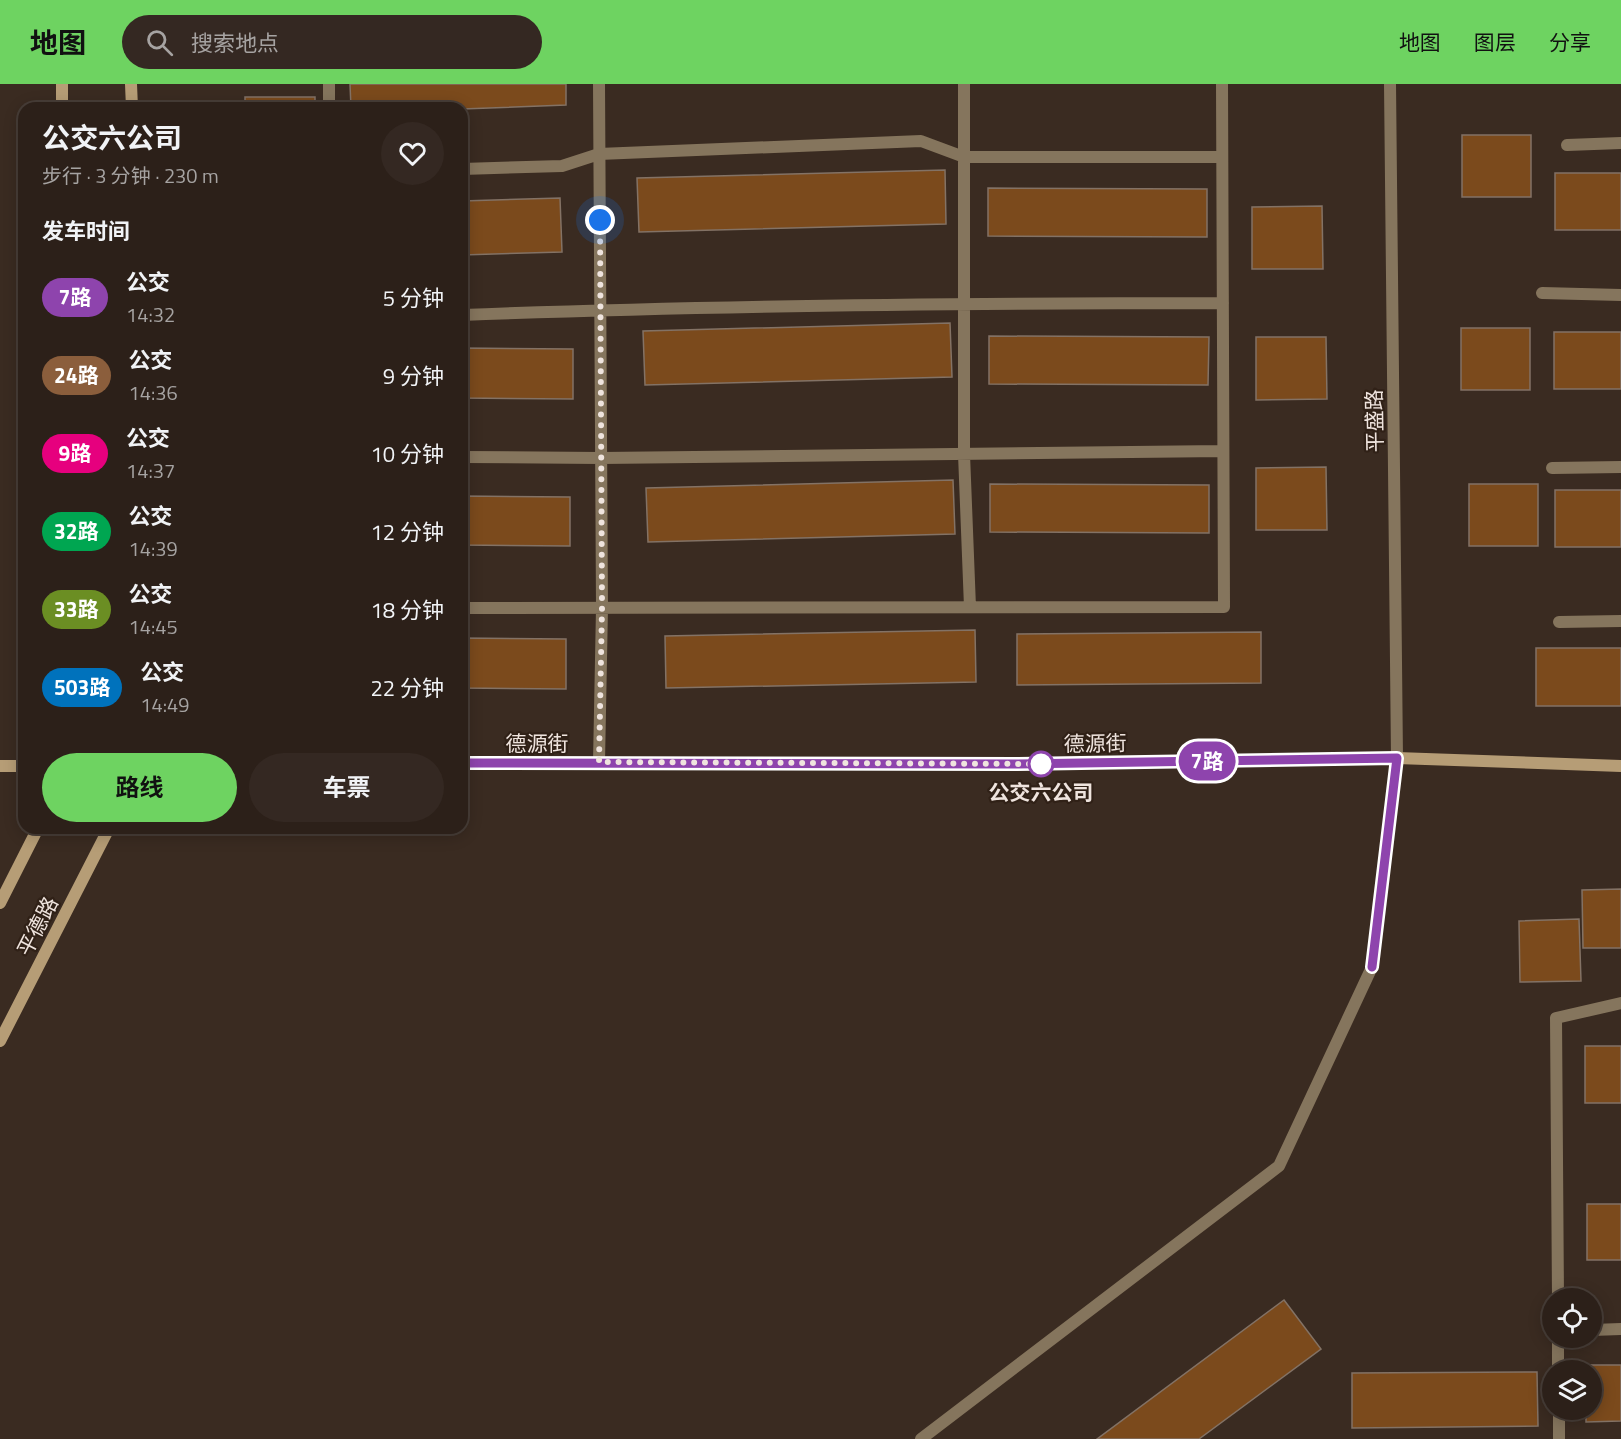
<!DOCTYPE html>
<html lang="zh">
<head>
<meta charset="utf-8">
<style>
	:root { --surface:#2c2019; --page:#342822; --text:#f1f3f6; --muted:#a6a3a2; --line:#483e38; --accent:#6ed361 }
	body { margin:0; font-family:"Titillium Web","Noto Sans SC",sans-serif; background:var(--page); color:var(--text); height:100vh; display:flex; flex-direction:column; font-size:22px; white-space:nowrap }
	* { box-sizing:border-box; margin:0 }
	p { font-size:20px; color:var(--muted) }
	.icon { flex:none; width:33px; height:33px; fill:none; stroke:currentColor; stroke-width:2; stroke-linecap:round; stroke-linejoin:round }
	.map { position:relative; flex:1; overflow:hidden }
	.drawer { position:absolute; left:18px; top:18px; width:450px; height:732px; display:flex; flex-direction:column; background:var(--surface); border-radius:18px; box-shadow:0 3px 15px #0003,0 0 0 2px var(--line) }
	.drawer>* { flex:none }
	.badge { padding:0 12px; border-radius:20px; font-size:21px; line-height:39px }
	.fabs { position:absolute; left:1542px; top:1204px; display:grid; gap:12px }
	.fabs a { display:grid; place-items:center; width:60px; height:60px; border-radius:50%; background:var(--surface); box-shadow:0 3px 15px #0003,0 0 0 2px var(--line); font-size:30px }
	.you { position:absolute; width:30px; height:30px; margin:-15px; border:4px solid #fff; border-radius:50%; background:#1a73e8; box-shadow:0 0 0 9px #1a73e833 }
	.map>.badge { position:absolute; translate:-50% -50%; box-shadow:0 0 0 3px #fff }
	h2 { padding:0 24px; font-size:22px; line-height:54px }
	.round { display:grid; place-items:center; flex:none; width:63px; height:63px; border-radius:32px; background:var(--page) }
	.summary { display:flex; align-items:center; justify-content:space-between; height:102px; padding:0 24px }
	h1 { font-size:28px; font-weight:700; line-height:45px }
	.action { display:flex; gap:12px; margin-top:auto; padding:12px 24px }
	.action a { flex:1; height:69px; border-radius:36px; background:var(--accent); color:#111; font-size:24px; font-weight:700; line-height:69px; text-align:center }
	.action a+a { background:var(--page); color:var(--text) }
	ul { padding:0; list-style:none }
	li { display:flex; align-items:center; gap:18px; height:78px; padding:0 24px }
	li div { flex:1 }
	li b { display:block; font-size:22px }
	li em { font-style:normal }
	li .badge { min-width:66px; font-weight:700; text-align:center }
	header { display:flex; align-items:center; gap:36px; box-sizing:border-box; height:84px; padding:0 30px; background:var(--accent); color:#111 }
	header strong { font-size:28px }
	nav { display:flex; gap:33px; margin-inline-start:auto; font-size:21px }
	.search { width:420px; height:54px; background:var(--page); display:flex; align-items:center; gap:15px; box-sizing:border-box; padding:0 21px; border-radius:33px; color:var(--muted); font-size:22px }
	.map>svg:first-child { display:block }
	.building { fill:#7b4a1c; stroke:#837265; stroke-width:1.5 }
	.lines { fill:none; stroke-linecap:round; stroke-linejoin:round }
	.lane { stroke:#85755d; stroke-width:12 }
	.street { stroke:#85755d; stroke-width:12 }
	.secondary { stroke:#b69d76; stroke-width:12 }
	.line-casing { stroke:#fff; stroke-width:14 }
	.line { stroke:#8e44ad; stroke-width:9 }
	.walk { stroke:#efe4de; stroke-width:6; stroke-dasharray:0 10.8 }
	.stop-dot { fill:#fff; stroke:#8e44ad; stroke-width:3 }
	.labels { text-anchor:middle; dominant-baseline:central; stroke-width:4.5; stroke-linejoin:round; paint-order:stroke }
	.street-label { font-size:21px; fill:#efe4de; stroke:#302117 }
	.stop-label { font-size:21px; font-weight:bold; fill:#efe4de; stroke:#302117 }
</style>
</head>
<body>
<header>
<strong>地图</strong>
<div class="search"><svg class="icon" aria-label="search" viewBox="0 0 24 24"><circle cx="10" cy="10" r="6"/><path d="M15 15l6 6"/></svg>搜索地点</div>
<nav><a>地图</a><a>图层</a><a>分享</a></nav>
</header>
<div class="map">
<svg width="1621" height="1355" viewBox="0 0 1621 1355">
	<rect width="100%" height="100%" fill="#3a2b21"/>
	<!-- building -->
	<path class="building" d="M350,0H566V21L462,25L351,24Z
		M245,13H315V24H245Z
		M1462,51H1531V113H1462Z
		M945,86L946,140L639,148L637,94Z
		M1555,89H1621V146H1555Z
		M988,104L1207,105V153L988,152Z
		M560,114L562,168L462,171V117Z
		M1322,122L1323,185H1252V123Z
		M950,239L952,293L645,301L643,247Z
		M1461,244H1530V306H1461Z
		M1554,248H1621V305H1554Z
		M989,252L1209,253L1208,301L989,300Z
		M1256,253H1326L1327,315L1256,316Z
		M462,264L573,265V315L462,314Z
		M1326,383L1327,446H1256V384Z
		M953,396L955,450L648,458L646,404Z
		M990,400L1209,401V449L990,448Z
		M1469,400H1538V462H1469Z
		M1555,406H1621V463H1555Z
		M462,412L570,413V462L462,461Z
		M975,546L976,598L666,604L665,552Z
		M1261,548V599L1017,601V550Z
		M462,554L566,555V605L462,604Z
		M1536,564H1621V622H1536Z
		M1621,805V864H1583L1582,806Z
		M1579,835L1581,897L1520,898L1519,837Z
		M1585,962H1621V1019H1585Z
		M1587,1120H1621V1176H1587Z
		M1284,1216L1321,1265L1199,1355H1097Z
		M1586,1281H1621V1337L1586,1338V1326H1592V1287H1586Z
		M1537,1288L1538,1342L1352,1344V1289Z"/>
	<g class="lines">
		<!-- lane -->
		<path class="lane" d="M329,0V24
			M599,0L602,524L599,678
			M964,0V370L970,523
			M1567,61L1621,59
			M462,85L562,82L599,70L921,57L964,73H1222
			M1542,209L1621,211
			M462,231C715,221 969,219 1223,219
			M462,373L601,374L1223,367
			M1552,384L1621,383
			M462,524L1224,523L1222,0
			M1559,538L1621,537
			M1558,1215L1556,934L1621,919
			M1592,1246L1621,1245
			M1558,1254V1287
			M1559,1326V1355"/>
		<!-- street -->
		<path class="street" d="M921,1355L1279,1082L1372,883L1397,674L1390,0"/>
		<!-- secondary -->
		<path class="secondary" d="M62,0V24
			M131,0L132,24
			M462,679L1018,680L1397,674L1621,682
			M0,682H24
			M0,819L38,744
			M0,957L109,744"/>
	</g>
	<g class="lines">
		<!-- line casing -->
		<g class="line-casing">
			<path id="line" d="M462,679L1018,680L1397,674L1372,883"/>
		</g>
		<!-- line -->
		<use href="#line" class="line"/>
		<!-- walk -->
		<path class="walk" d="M600,136L602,524L599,678L1041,680"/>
	</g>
	<!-- markers -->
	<circle class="stop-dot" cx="1041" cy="680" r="12"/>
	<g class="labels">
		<!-- street labels -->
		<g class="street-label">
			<text transform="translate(1374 337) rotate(-91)">平盛路</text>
			<text x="537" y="659">德源街</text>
			<text transform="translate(1095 659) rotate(-1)">德源街</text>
			<text transform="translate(37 842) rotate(-63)">平德路</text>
		</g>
		<!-- stop labels -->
		<g class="stop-label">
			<text x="1041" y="708">公交六公司</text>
		</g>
	</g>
</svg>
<div class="fabs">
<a><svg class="icon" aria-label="locate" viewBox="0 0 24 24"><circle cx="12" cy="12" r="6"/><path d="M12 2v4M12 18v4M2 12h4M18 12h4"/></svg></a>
<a><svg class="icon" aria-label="layers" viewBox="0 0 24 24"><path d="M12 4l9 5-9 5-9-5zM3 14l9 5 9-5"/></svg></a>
</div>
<div class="you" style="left:600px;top:136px"></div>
<b class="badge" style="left:1207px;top:677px;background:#8e44ad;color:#fff">7路</b>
<section class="drawer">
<div class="summary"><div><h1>公交六公司</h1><p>步行 · 3 分钟 · 230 m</p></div><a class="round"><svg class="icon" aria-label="heart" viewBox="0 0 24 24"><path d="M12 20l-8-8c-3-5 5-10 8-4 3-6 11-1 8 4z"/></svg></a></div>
<h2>发车时间</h2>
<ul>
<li><span class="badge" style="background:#8e44ad;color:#fff">7路</span><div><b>公交</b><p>14:32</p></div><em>5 分钟</em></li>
<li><span class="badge" style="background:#8b5e3c;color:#fff">24路</span><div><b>公交</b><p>14:36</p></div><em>9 分钟</em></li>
<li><span class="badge" style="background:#e6007e;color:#fff">9路</span><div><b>公交</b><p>14:37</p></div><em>10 分钟</em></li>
<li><span class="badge" style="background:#00a651;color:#fff">32路</span><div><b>公交</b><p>14:39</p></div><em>12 分钟</em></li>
<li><span class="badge" style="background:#6b8e23;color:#fff">33路</span><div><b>公交</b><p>14:45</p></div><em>18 分钟</em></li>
<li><span class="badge" style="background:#0072bc;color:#fff">503路</span><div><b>公交</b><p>14:49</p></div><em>22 分钟</em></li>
</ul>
<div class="action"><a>路线</a><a>车票</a></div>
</section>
</div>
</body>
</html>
